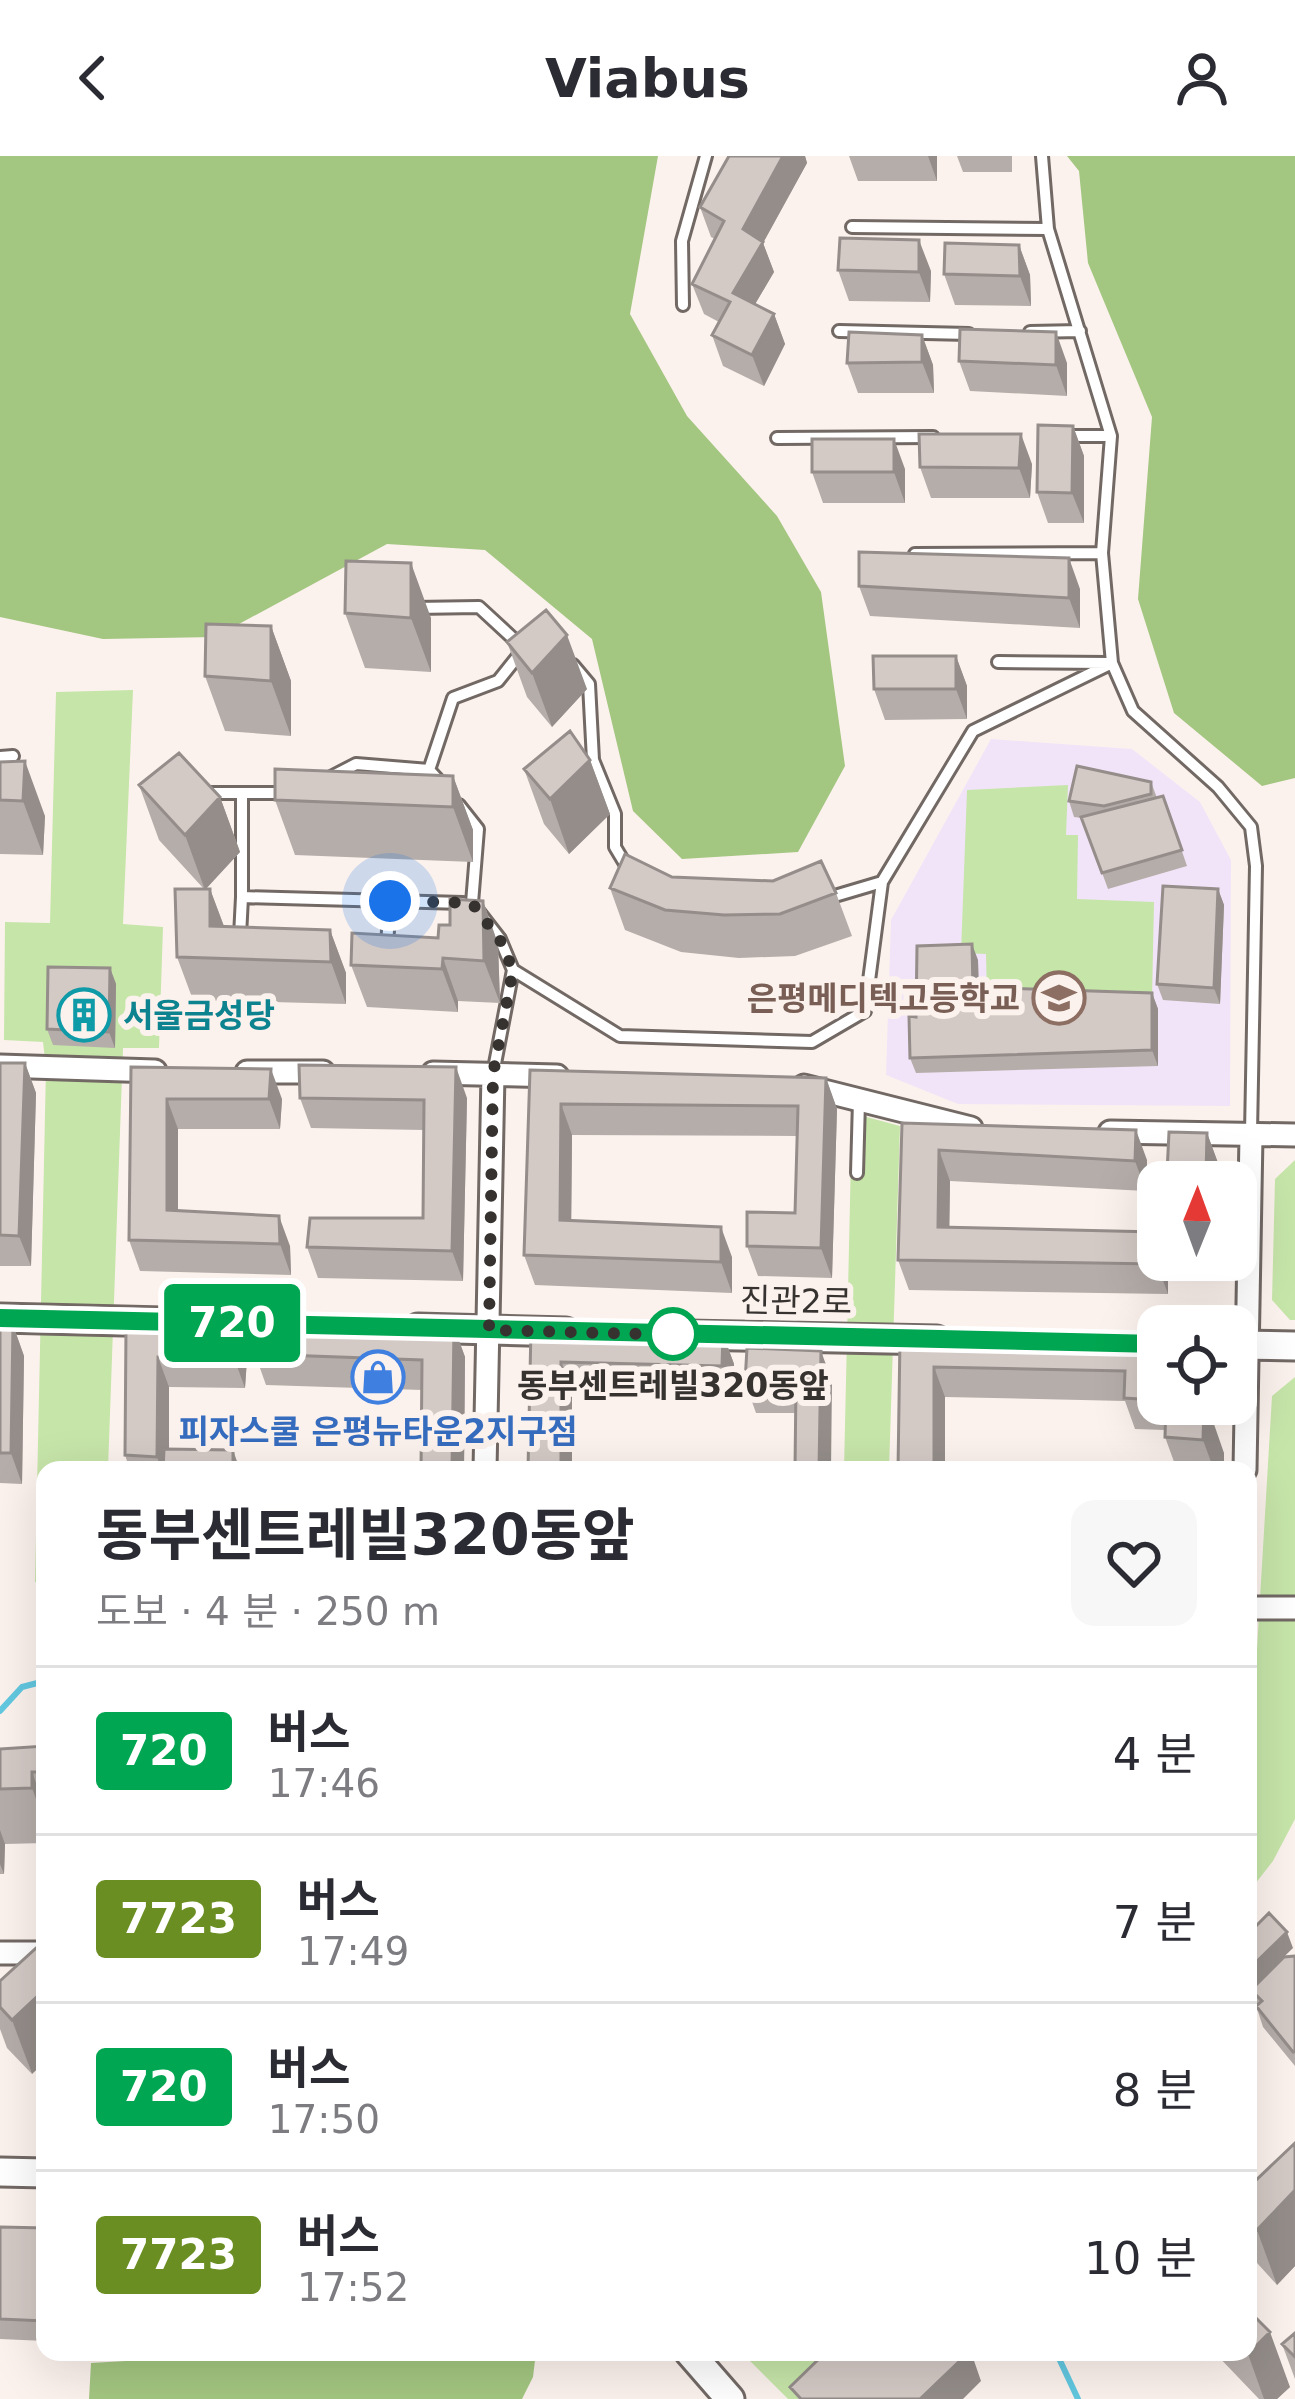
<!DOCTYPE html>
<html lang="ko">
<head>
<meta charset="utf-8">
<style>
	:root { --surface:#fff; --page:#f7f7f7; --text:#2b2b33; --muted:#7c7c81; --line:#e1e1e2 }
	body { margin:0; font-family:"DejaVu Sans","Noto Sans KR",sans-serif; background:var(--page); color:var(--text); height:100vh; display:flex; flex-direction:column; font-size:45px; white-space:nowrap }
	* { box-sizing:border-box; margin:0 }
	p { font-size:39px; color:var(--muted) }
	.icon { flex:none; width:66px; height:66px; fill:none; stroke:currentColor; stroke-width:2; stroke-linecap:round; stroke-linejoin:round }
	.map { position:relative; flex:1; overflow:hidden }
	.side { position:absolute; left:36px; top:1305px; width:1221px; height:900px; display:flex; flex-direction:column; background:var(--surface); border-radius:24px; box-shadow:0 12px 48px #0002 }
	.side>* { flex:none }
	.badge { padding:0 24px; border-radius:9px; font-size:42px; line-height:78px }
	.needle { width:78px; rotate:1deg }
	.fabs { position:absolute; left:1137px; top:1005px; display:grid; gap:24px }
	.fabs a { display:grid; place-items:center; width:120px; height:120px; border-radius:24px; background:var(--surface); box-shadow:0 12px 48px #0002; font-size:60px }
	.you { position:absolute; width:60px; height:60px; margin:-30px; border:9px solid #fff; border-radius:50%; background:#1a73e8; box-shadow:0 0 0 18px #1a73e833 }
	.map>.badge { position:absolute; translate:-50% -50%; box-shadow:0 0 0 6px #fff }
	.round { display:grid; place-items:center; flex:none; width:126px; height:126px; border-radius:24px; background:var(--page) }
	.overview { display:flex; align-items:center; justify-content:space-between; height:204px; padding:0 60px }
	h1 { font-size:57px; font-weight:700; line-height:90px }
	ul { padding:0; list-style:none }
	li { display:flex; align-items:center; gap:36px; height:168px; padding:0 60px; border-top:3px solid var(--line) }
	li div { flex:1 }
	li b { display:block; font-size:45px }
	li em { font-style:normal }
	li .badge { min-width:132px; font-weight:700; text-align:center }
	header { display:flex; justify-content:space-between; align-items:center; height:156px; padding:0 60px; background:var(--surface); font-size:54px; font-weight:700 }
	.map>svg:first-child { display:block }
	.education { fill:#f2e4f8 }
	.green { fill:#c6e5a9 }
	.forest { fill:#a3c680 }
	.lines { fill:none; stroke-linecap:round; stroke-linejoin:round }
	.stream { stroke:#62c8e0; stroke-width:6 }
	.lane-casing { stroke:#726965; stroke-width:16 }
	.street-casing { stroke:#726965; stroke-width:27 }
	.secondary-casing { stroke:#726965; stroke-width:33 }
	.lane { stroke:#fff; stroke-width:10 }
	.street { stroke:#fff; stroke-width:21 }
	.secondary { stroke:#fff; stroke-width:27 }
	.wall { fill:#b5ada9 }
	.shaded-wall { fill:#948d8a }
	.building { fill:#d3c9c5; stroke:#948d8a; stroke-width:3 }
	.line-casing { stroke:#fff; stroke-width:27 }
	.line { stroke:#00a651; stroke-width:18 }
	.walk { stroke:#363230; stroke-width:12; stroke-dasharray:0 21.6 }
	.stop-dot { fill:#fff; stroke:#00a651; stroke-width:6 }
	.labels { text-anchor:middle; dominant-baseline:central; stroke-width:12; stroke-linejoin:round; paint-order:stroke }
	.education-label { font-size:33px; font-weight:bold; fill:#785e54; stroke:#fcf2ed; text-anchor:end }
	.culture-label { font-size:33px; font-weight:bold; fill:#0d838f; stroke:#fcf2ed; text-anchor:start }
	.street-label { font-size:33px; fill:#363230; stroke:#fcf2ed }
	.stop-label { font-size:33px; font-weight:bold; fill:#363230; stroke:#fcf2ed }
	.shop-label { font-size:33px; font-weight:bold; fill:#366cbe; stroke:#fcf2ed }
</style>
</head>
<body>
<header><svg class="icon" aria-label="back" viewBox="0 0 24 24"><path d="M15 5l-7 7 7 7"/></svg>Viabus<svg class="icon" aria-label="person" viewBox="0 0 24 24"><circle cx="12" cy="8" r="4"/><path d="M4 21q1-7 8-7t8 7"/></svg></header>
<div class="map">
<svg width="1295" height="2243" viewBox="0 0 1295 2243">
	<rect width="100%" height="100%" fill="#fcf2ed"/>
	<!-- education -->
	<path class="education" d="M991,583L1132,593L1200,646L1231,704L1230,950L958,948L886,919L891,764Z"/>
	<!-- green -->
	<path class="green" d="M133,534L123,768L163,771L159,892H123L108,1314H45V1426H35L46,912L43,886L4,884L5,766L50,767L56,536Z
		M1068,629L1066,679H1078L1077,743L1154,746L1152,843L987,842L986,798L961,797L967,634Z
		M852,957L900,970L889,1314H844Z
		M1295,1004V1164H1290L1272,1144L1275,1023Z
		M1295,1221V1663L1273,1705L1248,1737V1567L1254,1544L1272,1240Z
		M741,2196H849L805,2243H788Z"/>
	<!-- forest -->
	<path class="forest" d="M0,0H658L630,158L687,260L777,360L821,436L845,610L798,696L682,703L633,655L592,483L485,394L387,388L215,481L103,483L0,461Z
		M1067,0H1295V622L1262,630L1174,557L1138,443L1152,261L1088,107L1079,15Z
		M146,2196H536L533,2221L522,2243H89L91,2207L143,2204Z"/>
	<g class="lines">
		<!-- stream -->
		<path class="stream" d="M0,1555L22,1531L45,1525
			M1056,2196L1078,2243"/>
		<!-- lane casing -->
		<g class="lane-casing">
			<path id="lane" d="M1042,0L1048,73L1111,280L1102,397L1112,507L1133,555L1218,631L1251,671L1256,710L1251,977
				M852,71L1048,73
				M683,149L682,85L706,0
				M839,175L969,178
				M1030,176L1080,175
				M1066,280H1111
				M777,282L933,281
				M915,398L1102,397
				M414,452L479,451L519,488
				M998,506L1108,507
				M573,509L589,528L593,604L615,658V691L630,716
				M0,601L13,600
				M429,614L453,542L498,525L522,495
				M329,622L356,608L429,614L440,626
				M207,637H284
				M242,638V741L463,747
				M459,649L478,673L472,747L500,783L513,814L620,880L812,886L865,855L882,726L973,575L1112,507
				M828,742L882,726
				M240,780L242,741
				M387,789L390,745
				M493,918L513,814
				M857,1017L859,945"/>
		</g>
		<!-- street casing -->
		<g class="street-casing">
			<path id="street" d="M0,910L155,915
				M247,916H323
				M433,917L557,920
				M804,930L971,972
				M1110,976L1295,979
				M485,1314L493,918
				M1245,1314L1251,980
				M1248,1452H1295
				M0,1797H45"/>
		</g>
		<!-- secondary casing -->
		<g class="secondary-casing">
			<path id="secondary" d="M0,1162L290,1169
				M418,1172L566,1176
				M688,1179L937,1184
				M1236,1189L1295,1190
				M0,2016L45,2017
				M689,2196L730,2243"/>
		</g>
		<!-- lane -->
		<use href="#lane" class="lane"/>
		<!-- street -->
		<use href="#street" class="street"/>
		<!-- secondary -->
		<use href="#secondary" class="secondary"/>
	</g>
	<!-- wall -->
	<path class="wall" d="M729,0H805L807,7L763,87L774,116L755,148L774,158L785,188L764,230L723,210L712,179L719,166L704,158L692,128L715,83L711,81L700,51Z
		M849,0H937V25H858Z
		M957,0H1012V16H963Z
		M1019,89L1030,119L1031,150L955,149L944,118Z
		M838,114L931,115L930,146L849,145Z
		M922,179L933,209L934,237H858L847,207Z
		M959,205L1067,207V240L970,235Z
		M1073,270L1084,300V367H1048L1037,336Z
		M1032,308L1030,342H931L920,311Z
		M905,313V347H823L812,316Z
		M859,430L1080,433V472L870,460Z
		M345,457L431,462V516L365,512Z
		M271,470L291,525V580L225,575L205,520Z
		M507,486L587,533L552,571L527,541Z
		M956,500L967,530V563L885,564L874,533Z
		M590,604L610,658L569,698L544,668L524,613Z
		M0,606L45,660L43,699L0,698Z
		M453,620L473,674V706L295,699L275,644Z
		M1151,626L1157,642L1163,640L1187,710L1108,733L1082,662L1074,661L1069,645Z
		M139,629L220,641L240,696L205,733H210L224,770L330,774L346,817V848L193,844L177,801L204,733L159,684Z
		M672,721L836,737L852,780L795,800L739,802L681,796L625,774L610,732Z
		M1218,733L1224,749L1220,848L1163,844L1157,828Z
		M483,745L498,788L500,847L458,845V856L367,851L351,809L438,782L450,769Z
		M978,804L979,834L1152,837L1158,853V910L916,917L910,902L916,861Z
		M110,812L116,828L115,892L53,889L47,873Z
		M0,907H25L36,937L31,1110H0Z
		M131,911L282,943L280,973H178V1055L290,1090L291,1119L140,1115L129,1084Z
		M530,914L826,922L837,953L832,1122L758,1120L747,1090L795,1057L797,980L572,979L571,1065L732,1101V1137L535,1129L524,1099Z
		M300,942H467L463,1125L318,1122L307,1091L423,1062L424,974L311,972Z
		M902,967L1147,1004L1146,1035L950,1025L949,1071L1158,1080L1168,1106V1138L909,1134L898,1104Z
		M1207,977L1225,1026H1171L1167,1017Z
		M0,1169H13L24,1200L22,1328L0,1327Z
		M454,1171L465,1201L464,1314H421L422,1234L266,1229L255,1198Z
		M531,1171L723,1178L734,1208L733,1240L572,1236Z
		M126,1172H235L247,1203L245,1232L169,1231V1293L233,1314H130L125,1299Z
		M900,1181L1156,1185L1158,1248L1224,1297V1314H1177L1165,1281V1274L1135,1273L1125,1245L945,1241V1314H898Z
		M832,1225L795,1257H756L745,1226Z
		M45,1590V1687L5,1688L4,1718H0V1593Z
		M1295,1800V1910L1263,1871L1251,1834Z
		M0,1825L32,1918L7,1892L0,1873Z
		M1295,1987V2110L1277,2129L1248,2097V2019L1254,2026Z
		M0,2071L45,2072V2185L0,2183Z
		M1295,2177V2223L1282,2188Z
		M1214,2196H1248L1290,2231L1277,2243H1259Z"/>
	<!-- shaded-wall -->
	<path class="shaded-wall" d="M783,0H805L807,7L763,87L774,116L744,167L733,137L743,73Z
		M928,0H937V25Z
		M919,84L931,115L930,146L919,116Z
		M1019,89L1030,119L1031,150L1020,120Z
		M774,158L785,188L764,230L752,199Z
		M1056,176L1067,207V240L1056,209Z
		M922,179L933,209L934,237L922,206Z
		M1073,270L1084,300V367L1072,337Z
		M1021,278L1032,308L1030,342L1019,312Z
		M894,283L905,313V347L894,316Z
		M1069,402L1080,433V472L1069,442Z
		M411,407L431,462V516L411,462Z
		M271,470L291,525V580L271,525Z
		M567,479L587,533L552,571L532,517Z
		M956,500L967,530V563L956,533Z
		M590,604L610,658L569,698L550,643Z
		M25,605L45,660L43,699L23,645Z
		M453,620L473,674V706L453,651Z
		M220,641L240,696L205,734L185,679Z
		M210,733L226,776L210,770Z
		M1218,733L1224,749L1220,848L1214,832Z
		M483,745L498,788L500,847L484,805Z
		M330,774L346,817V848L331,806Z
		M972,788L978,804L979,850L973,834Z
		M443,802L458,845V856L442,813Z
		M110,812L116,828L115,892L109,876Z
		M1152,837L1158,853V910L1152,894Z
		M25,907L36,937L31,1110L19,1080Z
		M456,911L467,942L463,1125L452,1095Z
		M271,913L282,943L280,973L269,943Z
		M826,922L837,953L832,1122L821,1092Z
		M167,943L178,973V1085L167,1054Z
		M561,948L572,979L571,1095L560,1064Z
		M1136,974L1147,1004L1146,1035L1135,1005Z
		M1207,977L1225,1026H1208L1206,1019Z
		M939,994L950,1025L949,1102L938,1071Z
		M279,1060L290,1090L291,1119L280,1088Z
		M721,1071L732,1101V1137L721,1106Z
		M1156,1076L1158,1104H1167L1168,1106V1138L1157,1108Z
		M13,1169L24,1200L22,1328L11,1297Z
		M454,1171L465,1201L464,1314H452Z
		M235,1172L247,1203L245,1232L234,1202Z
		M723,1178L734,1208L733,1240L722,1210Z
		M1156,1185L1158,1190V1248H1167L1166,1274L1155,1244Z
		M821,1195L832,1225L831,1314H819Z
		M158,1201L169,1231V1314H162L157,1301Z
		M561,1206L572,1236V1314H561Z
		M934,1211L945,1241V1314H934Z
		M1204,1248H1207L1224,1297V1314H1214L1203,1284Z
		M233,1294L240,1314H233Z
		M32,1616L45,1651V1668L32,1632Z
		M0,1674L5,1688L4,1718L0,1708Z
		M1287,1776L1293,1792L1248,1836V1814Z
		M45,1833V1906L32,1918L12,1864Z
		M1295,2034V2110L1277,2129L1257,2074Z
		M1270,2176L1290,2231L1277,2243H1264L1248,2198Z
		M969,2196H971L981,2225L963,2243H920Z"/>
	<!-- building -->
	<path class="building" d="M729,0H783L743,73L763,86L733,137L774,158L752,199L712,179L730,146L692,128L724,65L700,51Z
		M840,82L919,84V116L838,114Z
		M945,87L1019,89L1020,120L944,118Z
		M960,173L1056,176V209L959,205Z
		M849,176L922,179V206L847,207Z
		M1038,269L1073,270L1072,337L1037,336Z
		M919,278H1021L1019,312L920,311Z
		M812,283H894V316H812Z
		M859,396L1069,402V442L859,430Z
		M346,405L411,407V462L345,457Z
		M546,454L567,479L532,517L507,486Z
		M206,468L271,470V525L205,520Z
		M873,500H956V533H874Z
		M570,575L590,604L550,643L524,613Z
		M179,597L220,641L185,679L139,629Z
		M25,605L23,645L0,644V606Z
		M1077,610L1151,626V638L1104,650L1069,645Z
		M275,613L453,620V651L275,644Z
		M1163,640L1182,694L1102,717L1081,661Z
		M625,698L672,721L773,725L821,705L836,737L780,758L724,759L665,754L610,732Z
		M1163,730L1218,733L1214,832L1157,828Z
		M175,733H210V770L330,774L331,806L177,801Z
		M450,743L483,745L484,805L443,802L442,813L351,809L352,777L438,782L439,769H450Z
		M972,788L973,834L1001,832L1152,837V894L910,902L909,860L916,861L917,790Z
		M48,811L110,812L109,876L47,873Z
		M0,907H25L19,1080L0,1079Z
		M299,909L456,911L452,1095L307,1091L310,1062H423L424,944L300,942Z
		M131,911L271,913L269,943H167V1054L279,1060L280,1088L129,1084Z
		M530,914L826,922L821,1092L747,1090V1056L795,1057L798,950L561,948L560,1064L721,1071V1106L524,1099Z
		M902,967L1136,974L1135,1005L939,994L938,1071L1156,1076L1157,1108L898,1104Z
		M1169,976L1207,977L1206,1019L1167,1017Z
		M257,1167L454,1171L452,1314H421L422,1204L255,1198Z
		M0,1169H13L11,1297H0Z
		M531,1171L723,1178L722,1210L561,1206V1314H528Z
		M126,1172H235L234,1202L158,1201L157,1301L125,1299Z
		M900,1181L1156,1185L1155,1244L1124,1242L1125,1215L934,1211V1314H898Z
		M747,1192L821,1195L819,1314H795L796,1227L745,1226Z
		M1166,1248H1204L1203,1284L1165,1281Z
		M164,1293L233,1294V1314H163Z
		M45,1590V1616H32V1632L0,1633V1593Z
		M1269,1757L1287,1776L1248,1814V1778Z
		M45,1784V1833L12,1864L0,1851V1825Z
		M1295,1800V1896H1293L1256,1850L1262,1845L1251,1834L1284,1801Z
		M1295,1987V2034L1257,2074L1248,2065V2019L1254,2026Z
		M0,2071L45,2072V2165L0,2163Z
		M1248,2154L1270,2176L1248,2198L1246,2196H1248Z
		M1295,2177V2201L1282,2188Z
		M826,2196H969L920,2243H801L790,2231Z"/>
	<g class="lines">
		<!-- line casing -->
		<g class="line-casing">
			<path id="line" d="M0,1162L1158,1188"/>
		</g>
		<!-- line -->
		<use href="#line" class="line"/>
		<!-- walk -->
		<path class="walk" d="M390,745L472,747L500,784L513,814L493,918L489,1174L681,1179L673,1178"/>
	</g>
	<!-- icons -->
	<defs>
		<g id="school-ring" transform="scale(2.7)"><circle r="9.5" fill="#fcf2ed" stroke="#8d6e63" stroke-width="1.5"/><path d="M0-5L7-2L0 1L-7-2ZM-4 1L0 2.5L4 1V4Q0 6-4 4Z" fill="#8d6e63"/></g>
		<g id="building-ring" transform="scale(2.7)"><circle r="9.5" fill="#fcf2ed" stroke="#0f9aa8" stroke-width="1.5"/><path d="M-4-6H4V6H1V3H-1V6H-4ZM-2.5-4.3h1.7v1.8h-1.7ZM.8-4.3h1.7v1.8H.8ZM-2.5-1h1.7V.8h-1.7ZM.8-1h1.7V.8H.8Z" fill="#0f9aa8"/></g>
		<g id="shop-ring" transform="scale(2.7)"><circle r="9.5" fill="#fcf2ed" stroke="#3f7fe0" stroke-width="1.5"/><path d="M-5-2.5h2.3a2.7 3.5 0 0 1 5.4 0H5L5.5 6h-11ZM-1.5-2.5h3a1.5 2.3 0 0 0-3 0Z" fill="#3f7fe0"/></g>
	</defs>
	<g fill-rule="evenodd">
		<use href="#school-ring" x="1059" y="842"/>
		<use href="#building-ring" x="84" y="859"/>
		<use href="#shop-ring" x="378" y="1221"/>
	</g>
	<!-- markers -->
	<circle class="stop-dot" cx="673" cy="1178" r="24"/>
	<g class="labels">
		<!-- education labels -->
		<g class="education-label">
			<text x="1020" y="842">은평메디텍고등학교</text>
		</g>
		<!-- culture labels -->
		<g class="culture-label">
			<text x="123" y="859">서울금성당</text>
		</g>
		<!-- street labels -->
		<g class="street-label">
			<text transform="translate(796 1145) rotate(1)">진관2로</text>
		</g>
		<!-- stop labels -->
		<g class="stop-label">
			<text x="673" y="1229">동부센트레빌320동앞</text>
		</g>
		<!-- shop labels -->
		<g class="shop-label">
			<text x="378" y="1275">피자스쿨 은평뉴타운2지구점</text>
		</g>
	</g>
</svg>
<div class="fabs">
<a><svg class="needle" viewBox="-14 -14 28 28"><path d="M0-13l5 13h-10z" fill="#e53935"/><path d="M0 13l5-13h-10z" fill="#7c7c81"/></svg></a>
<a><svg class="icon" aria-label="locate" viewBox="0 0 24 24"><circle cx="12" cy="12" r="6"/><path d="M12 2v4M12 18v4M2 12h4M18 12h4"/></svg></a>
</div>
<div class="you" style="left:390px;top:745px"></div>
<b class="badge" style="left:232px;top:1167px;background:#00a651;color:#fff">720</b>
<section class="side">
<div class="overview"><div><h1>동부센트레빌320동앞</h1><p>도보 · 4 분 · 250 m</p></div><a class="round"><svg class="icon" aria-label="heart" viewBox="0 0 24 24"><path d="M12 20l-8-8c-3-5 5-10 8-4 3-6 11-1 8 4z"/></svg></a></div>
<ul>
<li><span class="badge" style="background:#00a651;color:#fff">720</span><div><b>버스</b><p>17:46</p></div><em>4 분</em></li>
<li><span class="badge" style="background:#6b8e23;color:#fff">7723</span><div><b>버스</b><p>17:49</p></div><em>7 분</em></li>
<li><span class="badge" style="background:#00a651;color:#fff">720</span><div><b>버스</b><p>17:50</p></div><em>8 분</em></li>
<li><span class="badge" style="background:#6b8e23;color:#fff">7723</span><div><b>버스</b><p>17:52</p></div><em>10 분</em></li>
</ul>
</section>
</div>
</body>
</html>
